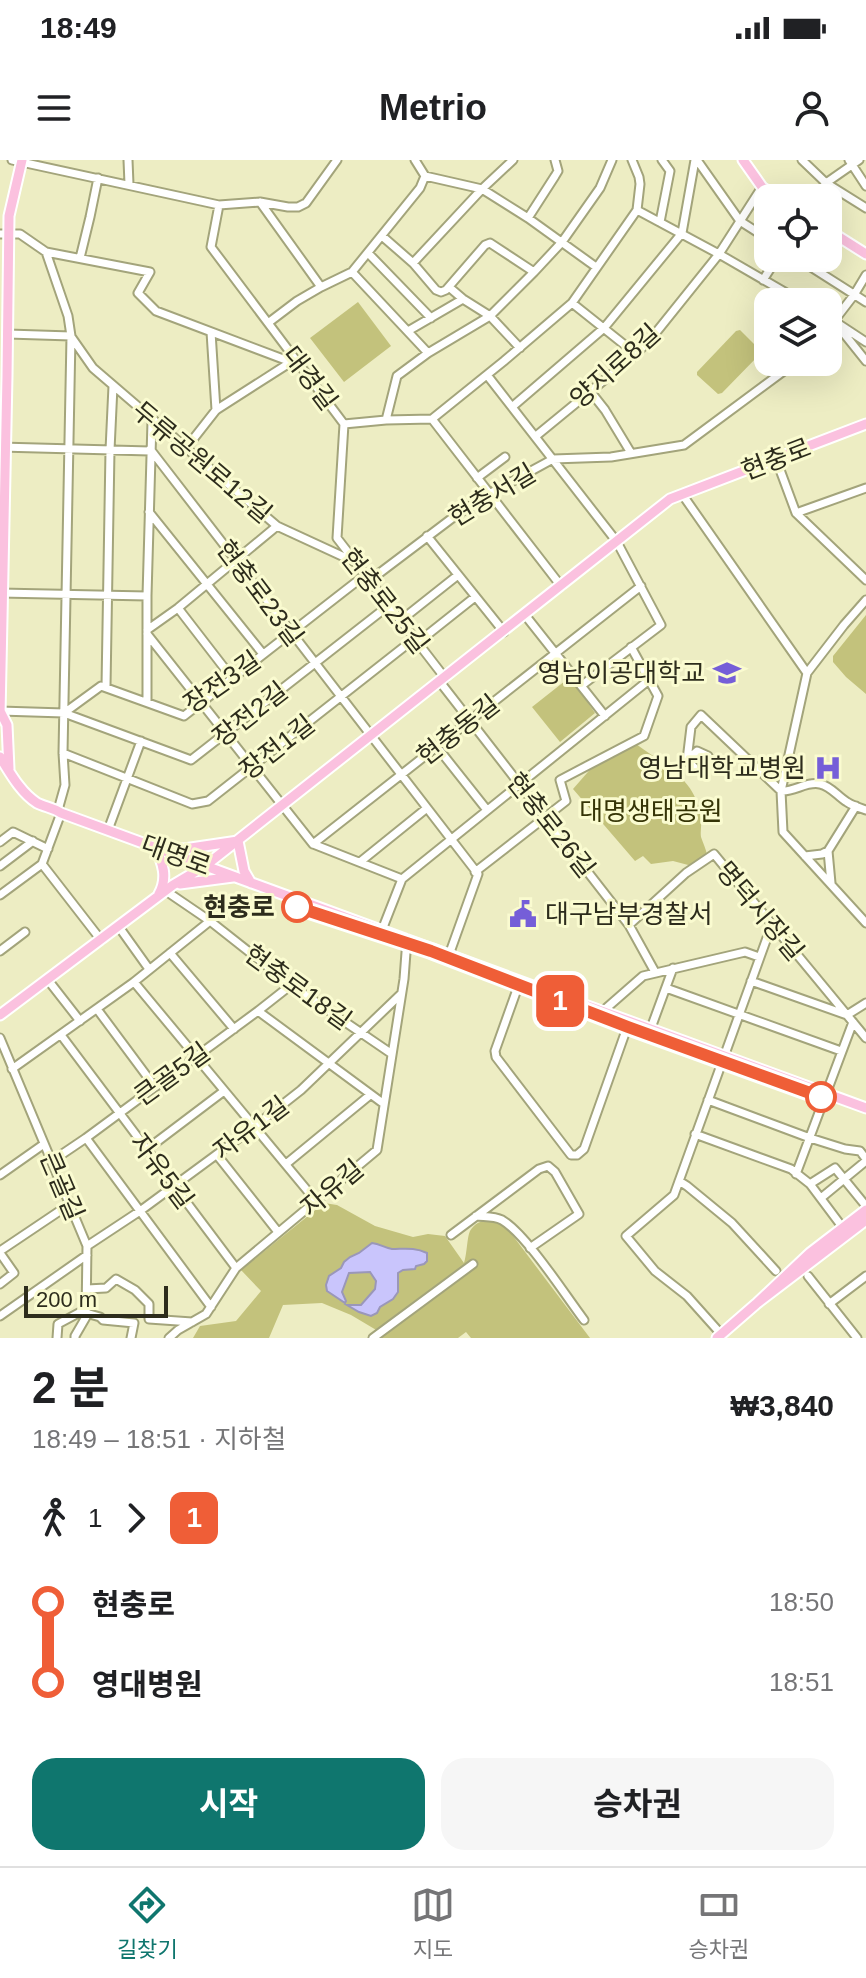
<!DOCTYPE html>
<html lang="ko">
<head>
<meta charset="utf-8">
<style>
	:root { --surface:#fff; --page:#f6f6f6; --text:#202124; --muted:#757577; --line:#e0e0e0; --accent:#0f766e }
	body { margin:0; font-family:Helvetica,"Noto Sans KR",sans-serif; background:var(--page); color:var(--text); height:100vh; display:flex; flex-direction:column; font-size:30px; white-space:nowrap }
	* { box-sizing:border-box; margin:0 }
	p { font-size:26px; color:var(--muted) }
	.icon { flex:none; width:44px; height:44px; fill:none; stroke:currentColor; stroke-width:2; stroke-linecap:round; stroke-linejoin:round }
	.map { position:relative; height:1178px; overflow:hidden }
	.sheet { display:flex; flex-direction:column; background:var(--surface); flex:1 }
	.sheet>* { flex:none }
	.badge { padding:0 16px; border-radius:12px; font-size:28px; line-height:52px }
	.tools { position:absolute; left:754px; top:24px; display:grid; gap:16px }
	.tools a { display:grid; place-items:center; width:88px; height:88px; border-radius:16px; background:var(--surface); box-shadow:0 8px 32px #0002; font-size:40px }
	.scale { position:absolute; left:24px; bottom:20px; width:144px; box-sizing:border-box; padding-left:8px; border:4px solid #2d2c1c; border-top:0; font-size:22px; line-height:28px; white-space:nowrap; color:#2d2c1c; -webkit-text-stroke:6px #fafbd0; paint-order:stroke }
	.map>.badge { position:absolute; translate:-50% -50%; box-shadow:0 0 0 4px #fff }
	.legs { display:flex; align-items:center; gap:12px; height:88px; padding:0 32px; font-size:26px }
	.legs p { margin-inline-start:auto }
	.headline { display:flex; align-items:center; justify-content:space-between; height:136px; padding:0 32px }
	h1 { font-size:44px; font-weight:700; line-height:60px }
	.button { display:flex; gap:16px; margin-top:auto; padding:16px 32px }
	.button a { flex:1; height:92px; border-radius:24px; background:var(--accent); color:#fff; font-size:32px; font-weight:700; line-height:92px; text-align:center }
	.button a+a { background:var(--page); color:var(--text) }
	ul { padding:0 32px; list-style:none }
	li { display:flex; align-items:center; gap:28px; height:80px; font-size:30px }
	li i { display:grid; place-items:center; width:12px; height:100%; margin:0 10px; background:currentColor }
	li i::after { content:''; width:20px; height:20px; margin:-10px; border:6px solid; border-radius:50%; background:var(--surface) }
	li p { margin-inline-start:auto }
	li:first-child i { background:linear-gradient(#0000 50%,currentColor 0) }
	li:last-child i { background:linear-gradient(currentColor 50%,#0000 0) }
	.status { display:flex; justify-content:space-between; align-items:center; height:56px; padding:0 40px; background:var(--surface); direction:ltr }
	.status svg { height:22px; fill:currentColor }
	header { display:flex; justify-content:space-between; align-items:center; height:104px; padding:0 32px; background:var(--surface); font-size:36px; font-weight:700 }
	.menu { display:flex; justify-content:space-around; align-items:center; height:112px; border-top:2px solid var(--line); background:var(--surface); font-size:22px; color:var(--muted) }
	.menu a { display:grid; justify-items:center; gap:4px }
	.menu .current { color:var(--accent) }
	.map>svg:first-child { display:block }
	.green { fill:#c3c27c }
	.water { fill:#c9c5fc; stroke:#9a97b9; stroke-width:2 }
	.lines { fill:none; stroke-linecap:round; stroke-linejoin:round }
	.minor-casing { stroke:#a3a47b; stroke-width:11 }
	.major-casing { stroke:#fff; stroke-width:13 }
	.minor { stroke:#fff; stroke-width:7 }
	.major { stroke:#fbc1df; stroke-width:9 }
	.line-1-casing { stroke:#fff; stroke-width:18 }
	.line-1 { stroke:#ef5e37; stroke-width:12 }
	.stop-1-dot { fill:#fff; stroke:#ef5e37; stroke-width:4 }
	.labels { text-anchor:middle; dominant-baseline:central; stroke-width:6; stroke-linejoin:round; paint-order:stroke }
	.street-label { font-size:26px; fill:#2d2c1c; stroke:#fafbd0 }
	.poi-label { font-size:26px; fill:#2d2c1c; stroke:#fafbd0; text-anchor:end }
	.park-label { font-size:26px; fill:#353406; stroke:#fafbd0 }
	.stop-label { font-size:26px; font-weight:bold; fill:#2d2c1c; stroke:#fafbd0; text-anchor:end }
</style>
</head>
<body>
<div class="status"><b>18:49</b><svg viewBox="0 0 49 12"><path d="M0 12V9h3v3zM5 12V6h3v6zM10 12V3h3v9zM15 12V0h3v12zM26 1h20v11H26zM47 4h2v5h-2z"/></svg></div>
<header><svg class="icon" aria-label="menu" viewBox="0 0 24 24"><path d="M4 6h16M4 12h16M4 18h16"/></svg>Metrio<svg class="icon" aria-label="person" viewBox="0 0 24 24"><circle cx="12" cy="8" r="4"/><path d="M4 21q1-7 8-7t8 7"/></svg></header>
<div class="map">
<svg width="866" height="1178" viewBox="0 0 866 1178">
	<rect width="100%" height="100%" fill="#ededc3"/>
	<!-- green -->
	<path class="green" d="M358,142L391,186L344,222L310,178Z
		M740,170L760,190V194L722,233L718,234L697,215V212L736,171Z
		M866,455V534L846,517L833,502V496Z
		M570,517L595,553L560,582L532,547Z
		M636,584C665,605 696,619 701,658C702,664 700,671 701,677C703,683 706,689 707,695L692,706L673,701L651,704L643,696L635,701L573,629L594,605Z
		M324,1043L337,1045L375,1066L413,1077L428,1074L445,1076L464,1103C467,1094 467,1077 470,1071C477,1058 493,1058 504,1064L590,1178H471L466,1172L458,1178H379L383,1174L351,1155L322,1143L283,1145L269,1178H193L200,1166L236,1161L261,1131L241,1110Z"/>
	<!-- water -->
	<path class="water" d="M372,1083C380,1084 385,1088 392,1089C405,1089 414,1087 427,1093V1101L424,1104L416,1106L415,1109L403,1110L398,1113V1132L393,1139L380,1147L377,1153L371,1156L359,1152L347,1145H361L375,1129L376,1121L370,1112L349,1113L342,1132L346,1141L345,1143L327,1131L326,1125L329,1116L341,1108L344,1102L350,1097L359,1093Z"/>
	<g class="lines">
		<!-- minor casing -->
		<g class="minor-casing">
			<path id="minor" d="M12,0L219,45L260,42L288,47H298L306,43L337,0
				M128,0L129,24
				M415,0L425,16L482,29L528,58L596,107
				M697,0L740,61L768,79
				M802,0L826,23L866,48
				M849,0L866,26
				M815,38L826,23L859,0
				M260,42L321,127
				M219,45L211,87L344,264
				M637,50L719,94L802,142
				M528,58L555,16L558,11L555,0
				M660,62L670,11L662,0
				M0,74H20L46,92L150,112L138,133L156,151L291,202L295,200
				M382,76L413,103L436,130L441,132L446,130L485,85L490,83L534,112
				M46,92L68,156L71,176L63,593L65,625L58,650
				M368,93L431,158
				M719,94L762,27
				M80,98L90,57L98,18
				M797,98L866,142
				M413,103L482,29L513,0
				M352,112L428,193
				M866,115L854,135L834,161L866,201
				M763,120L777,98
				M449,127L463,139L490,156L520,188
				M572,143L636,194
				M828,157L866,182
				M268,163L297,141L321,127L352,112L420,28L425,16
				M408,171L463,139
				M211,172L216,250
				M8,174L71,176
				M72,178L93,208L277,366L355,402
				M828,180L842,170
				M487,215L617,382L661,465L581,526
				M590,231L605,250L631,293
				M512,247L604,168L682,73L695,0
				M432,259L561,426
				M386,260L397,216L428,193L490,156L534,112L562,82L600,28L612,0
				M344,264L386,260L432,259L504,201L572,143L637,50L640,24L639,17L632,0
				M344,264L337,378L445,518
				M536,276L636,194L654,175L719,94
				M0,287L150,291
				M187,287L216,250L291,202
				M150,289L478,714L449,795
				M776,299L796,353L866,420
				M477,318L505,297
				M682,334L807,513
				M149,352L263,494
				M796,353L866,328
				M427,376L504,472
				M369,421L455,356L489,334L553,299L611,297L684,285L796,202
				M0,433L147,436
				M866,440L844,465L807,513L781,631L783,672L866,763
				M178,448L232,518
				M525,455L605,556
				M400,461L458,415
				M147,470L178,448L277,366
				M147,474L313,684L402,719
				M417,483L475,437
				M440,522L629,765L655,812
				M106,527L110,290L113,226
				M147,542V436L152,261
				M0,551L64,553L191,600L388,446
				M64,553L101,526L184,556L365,415
				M437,587L487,650
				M63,593L192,644L208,641L414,479
				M687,600L697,591L708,596
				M694,607L687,600L691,567L701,555L781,631C795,632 806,621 820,624C831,626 838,637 847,642C853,646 860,648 866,650
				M108,670L141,581
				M0,682L13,672L48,689
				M313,684L641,426
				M805,696L822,694L828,691
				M360,702L427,648
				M42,704L101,780
				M0,706L33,681
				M475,712L566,641L560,620L644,576L658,536L631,487
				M831,723L828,691L856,646
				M166,731L210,761L291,825L392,894
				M0,735L42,704L61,653
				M629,765L686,713L714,694L866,878
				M119,767L149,809
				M382,770L402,719L649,520
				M0,791L25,772
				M170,793L234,869
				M48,820L80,861
				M520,821L495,891L496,897L571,995H577L584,989L629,862
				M751,821L847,855L866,843
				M134,822L316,1041
				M666,828L841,891
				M97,849L155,927
				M258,851L384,944
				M603,851L643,816L745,792L759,797
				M651,868L673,808
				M61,875L236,1108
				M0,878L87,1086L86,1157L75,1176V1178
				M12,909L134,822L210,761
				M708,940L810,978L845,989L860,991L866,999
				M695,974L791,1009L810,1024L843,1068
				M86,978L211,1147
				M146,990L224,931
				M217,995L278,1072
				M52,1001L86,978L258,851L291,825
				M286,1004L370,935
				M796,1014L853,862
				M0,1015L44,984
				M679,1021L687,1026L732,1063L776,1111
				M810,1024L835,1008L866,1046
				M821,1038L866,1001
				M476,1056C485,1057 494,1056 502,1060C527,1075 565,1135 584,1160
				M451,1075L539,1009L548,1006L555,1012L579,1054L530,1088
				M87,1086L140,1051L254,967L301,930L401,834
				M0,1091L70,1044
				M0,1093L14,1113L0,1124
				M808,1116L857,1178
				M87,1129L106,1128L116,1119L135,1130L149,1144V1159L192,1162
				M829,1144L866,1116
				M86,1153L100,1157L103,1160L134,1163L131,1178
				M0,1156L87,1095
				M721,1174L687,1136L655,1111L626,1076L674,1035L772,764
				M57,1178L58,1164L86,1149
				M169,1178L178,1170L206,1154L236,1108L377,990L404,819L407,779
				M373,1178L473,1104"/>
		</g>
		<!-- major casing -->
		<g class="major-casing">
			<path id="major" d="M743,0L762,27L778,38
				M828,70L866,94
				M0,551L7,565L9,609
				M0,555L7,216L9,56L22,0
				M0,597C10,613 21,633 37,643C45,647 54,648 61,653L866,948
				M180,724L233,717
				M159,734C168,718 163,703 155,687L184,689L238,681L244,711L251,723
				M0,855L173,725L205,706L670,339L866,264
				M866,1050L810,1093L756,1144L866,1060
				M717,1178L756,1144"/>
		</g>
		<!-- minor -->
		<use href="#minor" class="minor"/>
		<!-- major -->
		<use href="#major" class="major"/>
	</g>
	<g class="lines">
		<!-- line-1 casing -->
		<g class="line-1-casing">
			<path id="line-1" d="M297,747L431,791L628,867L821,937"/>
		</g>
		<!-- line-1 -->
		<use href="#line-1" class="line-1"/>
	</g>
	<!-- icons -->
	<defs>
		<g id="university-bare" transform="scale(2.16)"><path d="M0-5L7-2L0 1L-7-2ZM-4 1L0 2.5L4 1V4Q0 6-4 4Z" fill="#755ed8" stroke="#fafbd0" stroke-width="2.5" paint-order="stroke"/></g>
		<g id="hospital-bare" transform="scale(2.16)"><path d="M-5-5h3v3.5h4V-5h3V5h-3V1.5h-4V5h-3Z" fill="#755ed8" stroke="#fafbd0" stroke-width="2.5" paint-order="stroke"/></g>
		<g id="civic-bare" transform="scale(2.16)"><path d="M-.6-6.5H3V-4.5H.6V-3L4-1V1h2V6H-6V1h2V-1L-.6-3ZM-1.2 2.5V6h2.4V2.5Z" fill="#755ed8" stroke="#fafbd0" stroke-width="2.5" paint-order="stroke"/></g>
	</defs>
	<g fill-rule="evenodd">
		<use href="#university-bare" x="727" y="513"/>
		<use href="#hospital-bare" x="828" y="608"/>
		<use href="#civic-bare" x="523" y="754"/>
	</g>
	<!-- markers -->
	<g class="stop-1-dot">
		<circle cx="297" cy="747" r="14"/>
		<circle cx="821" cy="937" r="14"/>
	</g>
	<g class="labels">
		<!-- street labels -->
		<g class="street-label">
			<text transform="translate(615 206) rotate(-42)">양지로8길</text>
			<text transform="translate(310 218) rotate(53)">대경길</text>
			<text transform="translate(776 299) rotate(-21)">현충로</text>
			<text transform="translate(202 302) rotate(40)">두류공원로12길</text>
			<text transform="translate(492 335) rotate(-31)">현충서길</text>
			<text transform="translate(260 433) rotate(53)">현충로23길</text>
			<text transform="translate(385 441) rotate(52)">현충로25길</text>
			<text transform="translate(222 522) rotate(-35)">장전3길</text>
			<text transform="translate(250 554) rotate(-38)">장전2길</text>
			<text transform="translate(458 570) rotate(-38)">현충동길</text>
			<text transform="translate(277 587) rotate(-38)">장전1길</text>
			<text transform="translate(551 665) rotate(52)">현충로26길</text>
			<text transform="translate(176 695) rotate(20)">대명로</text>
			<text transform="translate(760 751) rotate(50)">명덕시장길</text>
			<text transform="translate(298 827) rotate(36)">현충로18길</text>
			<text transform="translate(172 914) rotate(-36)">큰골5길</text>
			<text transform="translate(251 968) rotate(-37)">자유1길</text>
			<text transform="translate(162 1011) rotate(53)">자유5길</text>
			<text transform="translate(62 1026) rotate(67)">큰골길</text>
			<text transform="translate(332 1028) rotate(-40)">자유길</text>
		</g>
		<!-- poi labels -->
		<g class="poi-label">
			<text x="705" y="513">영남이공대학교</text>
			<text x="806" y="608">영남대학교병원</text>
			<text x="545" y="754" text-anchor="start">대구남부경찰서</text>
		</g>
		<!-- park labels -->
		<g class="park-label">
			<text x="651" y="651">대명생태공원</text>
		</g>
		<!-- stop labels -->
		<g class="stop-label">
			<text x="275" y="747">현충로</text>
		</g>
	</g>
</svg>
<div class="tools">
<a><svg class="icon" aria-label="locate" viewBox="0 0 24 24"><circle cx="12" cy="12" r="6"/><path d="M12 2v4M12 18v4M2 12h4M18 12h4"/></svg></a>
<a><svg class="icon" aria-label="layers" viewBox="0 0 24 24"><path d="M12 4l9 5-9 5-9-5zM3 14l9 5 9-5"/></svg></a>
</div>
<div class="scale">200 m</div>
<b class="badge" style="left:560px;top:841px;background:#ef5e37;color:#fff">1</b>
</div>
<section class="sheet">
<div class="headline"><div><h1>2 분</h1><p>18:49 – 18:51 · 지하철</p></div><b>₩3,840</b></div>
<div class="legs"><svg class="icon" aria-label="walk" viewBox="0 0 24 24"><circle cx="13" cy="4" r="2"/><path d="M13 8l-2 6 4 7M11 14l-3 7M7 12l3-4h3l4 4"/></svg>1<svg class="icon" aria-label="forward" viewBox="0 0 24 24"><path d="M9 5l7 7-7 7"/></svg><b class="badge" style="background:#ef5e37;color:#fff">1</b></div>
<ul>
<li><i style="color:#ef5e37"></i><b>현충로</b><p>18:50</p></li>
<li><i style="color:#ef5e37"></i><b>영대병원</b><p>18:51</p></li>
</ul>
<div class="button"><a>시작</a><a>승차권</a></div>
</section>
<nav class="menu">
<a class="current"><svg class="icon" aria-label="directions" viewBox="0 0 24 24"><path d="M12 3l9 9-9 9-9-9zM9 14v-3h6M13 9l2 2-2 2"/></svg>길찾기</a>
<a><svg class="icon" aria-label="map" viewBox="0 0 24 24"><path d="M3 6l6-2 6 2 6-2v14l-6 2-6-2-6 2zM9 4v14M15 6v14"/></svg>지도</a>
<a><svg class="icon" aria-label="tickets" viewBox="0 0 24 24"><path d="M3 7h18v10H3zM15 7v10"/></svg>승차권</a>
</nav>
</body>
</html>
